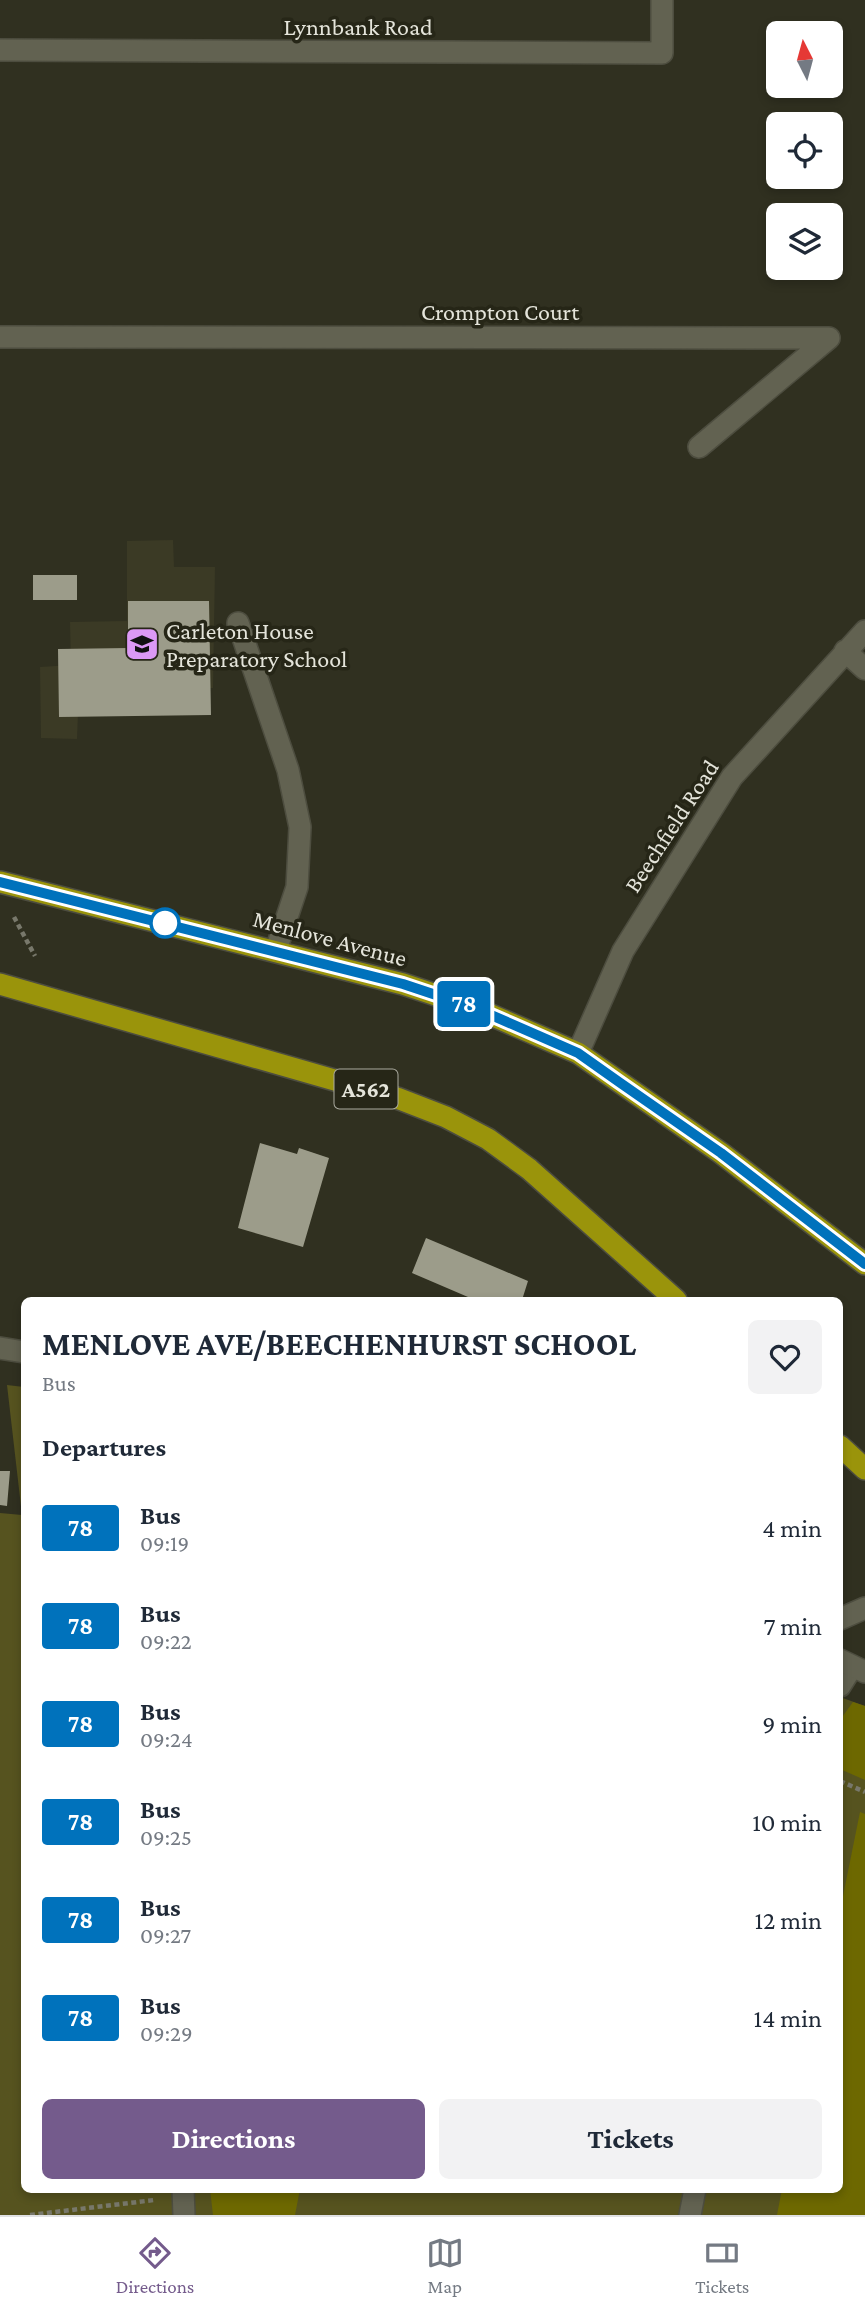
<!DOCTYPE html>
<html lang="en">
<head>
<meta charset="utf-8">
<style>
	:root { --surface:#fff; --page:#f2f2f3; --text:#1f2937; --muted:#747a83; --line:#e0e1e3; --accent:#745b8c }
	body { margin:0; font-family:"Crimson Pro",serif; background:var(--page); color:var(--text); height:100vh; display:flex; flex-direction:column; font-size:26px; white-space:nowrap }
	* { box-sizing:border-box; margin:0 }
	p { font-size:23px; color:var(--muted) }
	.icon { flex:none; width:38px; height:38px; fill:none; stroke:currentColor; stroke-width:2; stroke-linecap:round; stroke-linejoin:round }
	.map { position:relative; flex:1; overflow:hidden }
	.details { position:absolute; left:21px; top:1297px; width:822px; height:896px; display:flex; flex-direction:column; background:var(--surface); border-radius:10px; box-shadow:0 4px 10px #0003 }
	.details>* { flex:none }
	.badge { padding:0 14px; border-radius:5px; font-size:24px; line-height:46px }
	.needle { width:46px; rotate:354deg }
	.fabs { position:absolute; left:766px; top:21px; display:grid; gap:14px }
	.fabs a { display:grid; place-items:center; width:77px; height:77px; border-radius:10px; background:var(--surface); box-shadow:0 4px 10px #0003; font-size:35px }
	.map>.badge { position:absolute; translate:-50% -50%; box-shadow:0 0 0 4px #fff }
	h2 { padding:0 21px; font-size:26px; line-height:63px }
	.round { display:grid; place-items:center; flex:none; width:74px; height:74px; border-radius:10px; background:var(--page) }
	.overview { display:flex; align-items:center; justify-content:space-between; height:119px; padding:0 21px }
	h1 { font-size:33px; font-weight:700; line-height:52px }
	.cta { display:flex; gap:14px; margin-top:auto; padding:14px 21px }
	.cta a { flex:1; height:80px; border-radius:10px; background:var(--accent); color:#fff; font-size:28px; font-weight:700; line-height:80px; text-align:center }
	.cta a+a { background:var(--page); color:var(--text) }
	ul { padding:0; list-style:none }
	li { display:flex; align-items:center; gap:21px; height:98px; padding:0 21px }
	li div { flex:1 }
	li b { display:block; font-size:26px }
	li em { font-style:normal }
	li .badge { min-width:77px; font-weight:700; text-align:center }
	.menu { display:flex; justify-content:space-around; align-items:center; height:98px; border-top:2px solid var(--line); background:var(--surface); font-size:19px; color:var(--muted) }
	.menu a { display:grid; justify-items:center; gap:4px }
	.menu .current { color:var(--accent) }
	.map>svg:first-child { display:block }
	.built { fill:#3b3a25 }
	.green { fill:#56531f }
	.forest { fill:#6d6800 }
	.building { fill:#9c9c8a }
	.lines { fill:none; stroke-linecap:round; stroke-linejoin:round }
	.lane-casing { stroke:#4d4d3f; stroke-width:24 }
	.street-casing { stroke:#4d4d3f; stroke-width:24 }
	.highway-casing { stroke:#4d4d3f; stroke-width:24 }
	.path { stroke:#78786b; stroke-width:4.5; stroke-dasharray:5 3.5; stroke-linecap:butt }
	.lane { stroke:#626251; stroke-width:21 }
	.street { stroke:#626251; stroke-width:21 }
	.highway { stroke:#9a940b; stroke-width:21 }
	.line-casing { stroke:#fff; stroke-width:16 }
	.line { stroke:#0072bc; stroke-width:10 }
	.stop-dot { fill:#fff; stroke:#0072bc; stroke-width:3.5 }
	.labels { text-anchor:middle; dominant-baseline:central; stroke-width:7; stroke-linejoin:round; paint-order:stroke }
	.shield { fill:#262617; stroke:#ababa0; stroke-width:2 }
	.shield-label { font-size:23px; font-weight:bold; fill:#e4e4da }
	.street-label { font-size:24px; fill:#e4e4da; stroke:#262617 }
	.poi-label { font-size:24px; fill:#e4e4da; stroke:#262617; text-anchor:start }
</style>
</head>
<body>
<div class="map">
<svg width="865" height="2215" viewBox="0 0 865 2215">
	<rect width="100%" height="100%" fill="#303020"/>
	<!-- built -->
	<path class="built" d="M173,540L174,567H215L213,688H79L77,739L41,738L40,667L71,665L70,622L127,621V541Z"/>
	<!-- green -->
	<path class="green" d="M7,1385L24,1387V2189H840V1697L865,1706V2215H0V1513L22,1515Z"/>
	<!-- forest -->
	<path class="forest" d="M853,1702L865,1706V1780L840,1769V1720Z
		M860,1812L865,1814V2215H777L782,2189H840V1911Z
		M210,2189H300L295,2215H213Z"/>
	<!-- building -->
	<path class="building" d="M33,575H77V600H33Z
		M128,601H209L211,715L59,717L58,649L128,648Z
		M260,1143L297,1154L299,1148L329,1158L303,1247L238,1228Z
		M426,1238L528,1281L522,1300H475L412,1273Z
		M0,1471H10L7,1506L0,1505Z"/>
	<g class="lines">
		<!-- lane casing -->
		<g class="lane-casing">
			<path id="lane" d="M238,623L288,770L300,827L297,887L276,950
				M840,1686L852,1667
				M183,2189L184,2215
				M690,2215L695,2189"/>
		</g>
		<!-- street casing -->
		<g class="street-casing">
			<path id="street" d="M0,50L662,53V0
				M0,337L829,338L699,447
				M845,651L865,669
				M578,1053L623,951L732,777L865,631
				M0,1348L24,1352
				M840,1619L865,1608
				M840,1660L865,1672"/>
		</g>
		<!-- highway casing -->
		<g class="highway-casing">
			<path id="highway" d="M0,882L403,984L475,1008L578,1053L721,1153L865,1264
				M0,984L397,1098L446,1117L488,1139L529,1169L676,1300
				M840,1446L865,1469"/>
		</g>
		<!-- path -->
		<path class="path" d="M14,917L35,956
			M840,1781L865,1792
			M30,2215L154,2200"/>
		<!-- lane -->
		<use href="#lane" class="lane"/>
		<!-- street -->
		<use href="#street" class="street"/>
		<!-- highway -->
		<use href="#highway" class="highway"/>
	</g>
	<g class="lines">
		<!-- line casing -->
		<g class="line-casing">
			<path id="line" d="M0,882L403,984L475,1008L537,1035L578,1053L619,1082L721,1153L865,1264"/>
		</g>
		<!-- line -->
		<use href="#line" class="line"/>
	</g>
	<!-- icons -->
	<defs>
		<g id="school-square" transform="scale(1.75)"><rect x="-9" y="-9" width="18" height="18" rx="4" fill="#dc99f5" stroke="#262617"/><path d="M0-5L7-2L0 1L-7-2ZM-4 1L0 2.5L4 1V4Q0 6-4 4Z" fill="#111"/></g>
	</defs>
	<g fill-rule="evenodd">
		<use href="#school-square" x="142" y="644"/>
	</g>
	<!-- markers -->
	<circle class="stop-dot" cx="165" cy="923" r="14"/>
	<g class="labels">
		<!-- shield labels -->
		<rect class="shield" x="334.5" y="1069.5" width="63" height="39" rx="5"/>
		<g class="shield-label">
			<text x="366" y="1089">A562</text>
		</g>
		<!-- street labels -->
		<g class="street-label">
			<text x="358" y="26">Lynnbank Road</text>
			<text x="500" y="311">Crompton Court</text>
			<text transform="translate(671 826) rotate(-57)">Beechfield Road</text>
			<text transform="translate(330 938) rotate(15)">Menlove Avenue</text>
		</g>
		<!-- poi labels -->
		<g class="poi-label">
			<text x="166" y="630">Carleton House<tspan x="166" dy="28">Preparatory School</tspan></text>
		</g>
	</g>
</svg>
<div class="fabs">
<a><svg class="needle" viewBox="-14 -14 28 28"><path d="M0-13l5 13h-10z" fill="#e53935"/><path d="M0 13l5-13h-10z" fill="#747a83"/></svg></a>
<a><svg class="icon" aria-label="locate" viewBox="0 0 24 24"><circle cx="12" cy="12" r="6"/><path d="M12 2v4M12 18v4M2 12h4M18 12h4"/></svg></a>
<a><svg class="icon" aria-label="layers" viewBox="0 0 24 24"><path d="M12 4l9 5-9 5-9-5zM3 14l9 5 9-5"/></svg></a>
</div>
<b class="badge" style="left:464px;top:1004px;background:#0072bc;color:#fff">78</b>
<section class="details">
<div class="overview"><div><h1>MENLOVE AVE/BEECHENHURST SCHOOL</h1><p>Bus</p></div><a class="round"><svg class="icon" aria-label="heart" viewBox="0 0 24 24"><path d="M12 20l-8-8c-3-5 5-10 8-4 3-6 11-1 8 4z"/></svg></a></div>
<h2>Departures</h2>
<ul>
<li><span class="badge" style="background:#0072bc;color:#fff">78</span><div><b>Bus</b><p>09:19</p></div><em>4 min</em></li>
<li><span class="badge" style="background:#0072bc;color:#fff">78</span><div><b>Bus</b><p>09:22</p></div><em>7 min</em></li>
<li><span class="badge" style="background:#0072bc;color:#fff">78</span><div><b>Bus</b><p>09:24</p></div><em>9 min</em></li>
<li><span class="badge" style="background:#0072bc;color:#fff">78</span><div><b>Bus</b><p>09:25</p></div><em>10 min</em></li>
<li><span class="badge" style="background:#0072bc;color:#fff">78</span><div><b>Bus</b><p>09:27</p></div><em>12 min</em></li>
<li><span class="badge" style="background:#0072bc;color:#fff">78</span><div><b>Bus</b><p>09:29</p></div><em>14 min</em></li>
</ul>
<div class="cta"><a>Directions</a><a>Tickets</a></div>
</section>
</div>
<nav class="menu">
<a class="current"><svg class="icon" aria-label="directions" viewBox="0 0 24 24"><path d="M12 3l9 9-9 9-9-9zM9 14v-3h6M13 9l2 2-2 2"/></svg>Directions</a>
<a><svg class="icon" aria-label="map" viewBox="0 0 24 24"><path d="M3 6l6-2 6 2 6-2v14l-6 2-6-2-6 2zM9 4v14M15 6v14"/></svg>Map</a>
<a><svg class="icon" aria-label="tickets" viewBox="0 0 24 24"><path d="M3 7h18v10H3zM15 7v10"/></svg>Tickets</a>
</nav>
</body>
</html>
